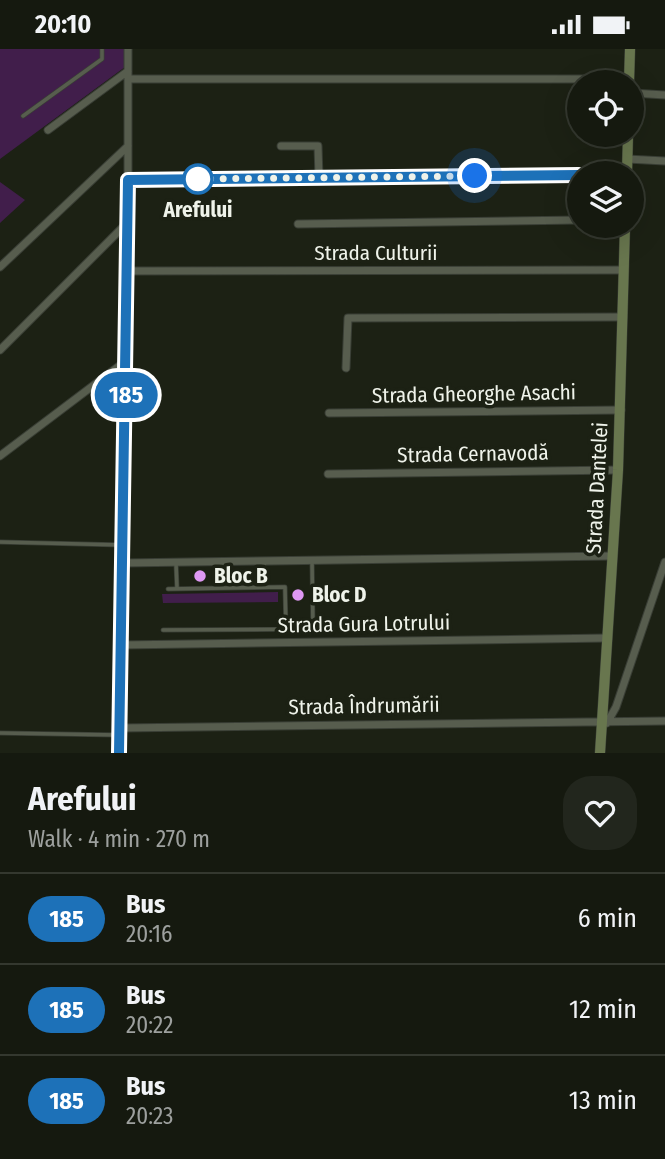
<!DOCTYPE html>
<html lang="en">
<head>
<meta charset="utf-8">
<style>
	:root { --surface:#15190f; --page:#22261d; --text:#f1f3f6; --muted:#9da09e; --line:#34382f }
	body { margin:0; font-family:"Fira Sans Condensed",sans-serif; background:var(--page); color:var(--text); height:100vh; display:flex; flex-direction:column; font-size:26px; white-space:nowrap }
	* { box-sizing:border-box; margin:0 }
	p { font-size:23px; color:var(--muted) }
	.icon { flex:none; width:38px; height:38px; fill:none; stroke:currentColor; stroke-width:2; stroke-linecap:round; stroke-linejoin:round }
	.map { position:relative; height:704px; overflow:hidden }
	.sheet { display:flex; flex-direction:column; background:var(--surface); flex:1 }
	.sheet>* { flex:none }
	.badge { padding:0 14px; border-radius:23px; font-size:24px; line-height:46px }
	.tools { position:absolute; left:567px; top:21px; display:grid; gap:14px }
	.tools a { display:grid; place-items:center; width:77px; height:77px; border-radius:50%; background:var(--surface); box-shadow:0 7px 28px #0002,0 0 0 2px var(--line); font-size:35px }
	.you { position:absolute; width:35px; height:35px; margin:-18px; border:5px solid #fff; border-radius:50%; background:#1a73e8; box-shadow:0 0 0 10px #1a73e833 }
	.map>.badge { position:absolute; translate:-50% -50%; box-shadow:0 0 0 4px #fff }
	.round { display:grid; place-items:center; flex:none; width:74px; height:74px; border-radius:28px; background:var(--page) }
	.head { display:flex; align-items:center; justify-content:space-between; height:119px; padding:0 28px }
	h1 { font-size:33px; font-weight:700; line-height:52px }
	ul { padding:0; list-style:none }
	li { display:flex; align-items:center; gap:21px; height:91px; padding:0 28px; border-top:2px solid var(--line) }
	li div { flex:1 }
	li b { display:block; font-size:26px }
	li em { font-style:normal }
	li .badge { min-width:77px; font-weight:700; text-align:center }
	.status { display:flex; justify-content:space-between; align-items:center; height:49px; padding:0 35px; background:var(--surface); direction:ltr }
	.status svg { height:19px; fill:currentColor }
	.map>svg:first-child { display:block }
	.green { fill:#411e4b }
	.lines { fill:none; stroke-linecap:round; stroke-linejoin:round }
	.lane-casing { stroke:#393e35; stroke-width:5 }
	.street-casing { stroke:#393e35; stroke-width:9 }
	.secondary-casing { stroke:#393e35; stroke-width:11 }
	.lane { stroke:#575d4e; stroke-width:3.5 }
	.street { stroke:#575d4e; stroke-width:7 }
	.secondary { stroke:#68764e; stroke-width:10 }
	.line-casing { stroke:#fff; stroke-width:16 }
	.line { stroke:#1d71b8; stroke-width:10 }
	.walk { stroke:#eff3ea; stroke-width:7; stroke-dasharray:0 12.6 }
	.stop-dot { fill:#fff; stroke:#1d71b8; stroke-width:3.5 }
	.poi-dot { fill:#de98f3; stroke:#1c2114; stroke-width:2.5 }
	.labels { text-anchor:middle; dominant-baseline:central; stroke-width:7; stroke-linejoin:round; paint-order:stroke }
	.stop-label { font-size:21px; font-weight:bold; fill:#eff3ea; stroke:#1c2114 }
	.street-label { font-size:21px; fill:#eff3ea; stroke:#1c2114 }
	.poi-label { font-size:21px; font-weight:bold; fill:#eff3ea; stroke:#1c2114; text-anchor:start }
</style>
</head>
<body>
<div class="status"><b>20:10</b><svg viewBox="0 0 49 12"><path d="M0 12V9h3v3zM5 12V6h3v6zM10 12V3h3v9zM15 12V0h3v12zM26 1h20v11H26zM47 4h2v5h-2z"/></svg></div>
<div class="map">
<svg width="665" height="704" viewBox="0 0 665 704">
	<rect width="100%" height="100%" fill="#1c2114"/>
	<!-- green -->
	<path class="green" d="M0,0H125V18L0,110Z
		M0,133L25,151L0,174Z
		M278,543V553L163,554L162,545Z"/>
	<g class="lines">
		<!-- lane casing -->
		<g class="lane-casing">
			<path id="lane" d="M23,67L102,10V0
				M0,493L123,496
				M264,512V538
				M176,514L177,539
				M168,540L285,538L286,580
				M163,581L313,580L312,511
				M0,684L119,686"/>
		</g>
		<!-- street casing -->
		<g class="street-casing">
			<path id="street" d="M128,30H629
				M632,44L665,46
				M48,81L128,22
				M281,97H318L319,129
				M627,110L665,112
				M128,131L579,125
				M298,175L579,171
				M0,218L128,97
				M128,222L624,221
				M0,301L128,173
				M346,319L348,269L623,268
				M329,364L621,361
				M0,407L127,311
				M328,425L618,421
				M123,514L612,507
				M121,596L608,589
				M607,674L616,658L665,513
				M120,679L665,672
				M119,704L128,222V0"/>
		</g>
		<!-- secondary casing -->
		<g class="secondary-casing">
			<path id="secondary" d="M629,33L630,0
				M627,124L628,86
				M600,704L618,421L625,177"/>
		</g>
		<!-- lane -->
		<use href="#lane" class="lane"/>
		<!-- street -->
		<use href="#street" class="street"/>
		<!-- secondary -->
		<use href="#secondary" class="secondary"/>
	</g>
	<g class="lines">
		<!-- line casing -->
		<g class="line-casing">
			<path id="line" d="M119,704L128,131L579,126"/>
		</g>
		<!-- line -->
		<use href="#line" class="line"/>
		<!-- walk -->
		<path class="walk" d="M198,130L475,127"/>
	</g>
	<!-- markers -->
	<circle class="stop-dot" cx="198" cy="130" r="14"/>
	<g class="poi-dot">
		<circle cx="200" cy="527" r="7"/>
		<circle cx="298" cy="546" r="7"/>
	</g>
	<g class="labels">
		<!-- stop labels -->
		<g class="stop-label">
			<text x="198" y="161">Arefului</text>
		</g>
		<!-- street labels -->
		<g class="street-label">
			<text x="376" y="204">Strada Culturii</text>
			<text transform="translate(474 345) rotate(-1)">Strada Gheorghe Asachi</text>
			<text transform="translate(473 405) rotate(-1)">Strada Cernavodă</text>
			<text transform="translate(597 439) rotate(-87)">Strada Dantelei</text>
			<text transform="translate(364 575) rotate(-1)">Strada Gura Lotrului</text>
			<text transform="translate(364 657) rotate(-1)">Strada Îndrumării</text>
		</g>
		<!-- poi labels -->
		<g class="poi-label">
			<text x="214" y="527">Bloc B</text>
			<text x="312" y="546">Bloc D</text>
		</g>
	</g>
</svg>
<div class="tools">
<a><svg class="icon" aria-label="locate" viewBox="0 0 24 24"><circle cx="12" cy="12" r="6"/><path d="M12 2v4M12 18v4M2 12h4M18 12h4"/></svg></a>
<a><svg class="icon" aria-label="layers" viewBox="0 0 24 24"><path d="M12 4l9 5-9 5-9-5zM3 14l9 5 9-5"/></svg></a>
</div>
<div class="you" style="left:475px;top:127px"></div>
<b class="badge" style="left:126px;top:346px;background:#1d71b8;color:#fff">185</b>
</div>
<section class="sheet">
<div class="head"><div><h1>Arefului</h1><p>Walk · 4 min · 270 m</p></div><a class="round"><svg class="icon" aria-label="heart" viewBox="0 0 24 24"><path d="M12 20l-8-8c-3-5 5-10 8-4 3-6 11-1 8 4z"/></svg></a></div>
<ul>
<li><span class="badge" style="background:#1d71b8;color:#fff">185</span><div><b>Bus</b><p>20:16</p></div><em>6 min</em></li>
<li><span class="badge" style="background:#1d71b8;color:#fff">185</span><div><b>Bus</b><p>20:22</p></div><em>12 min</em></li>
<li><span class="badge" style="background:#1d71b8;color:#fff">185</span><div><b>Bus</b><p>20:23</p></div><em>13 min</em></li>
</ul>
</section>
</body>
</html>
